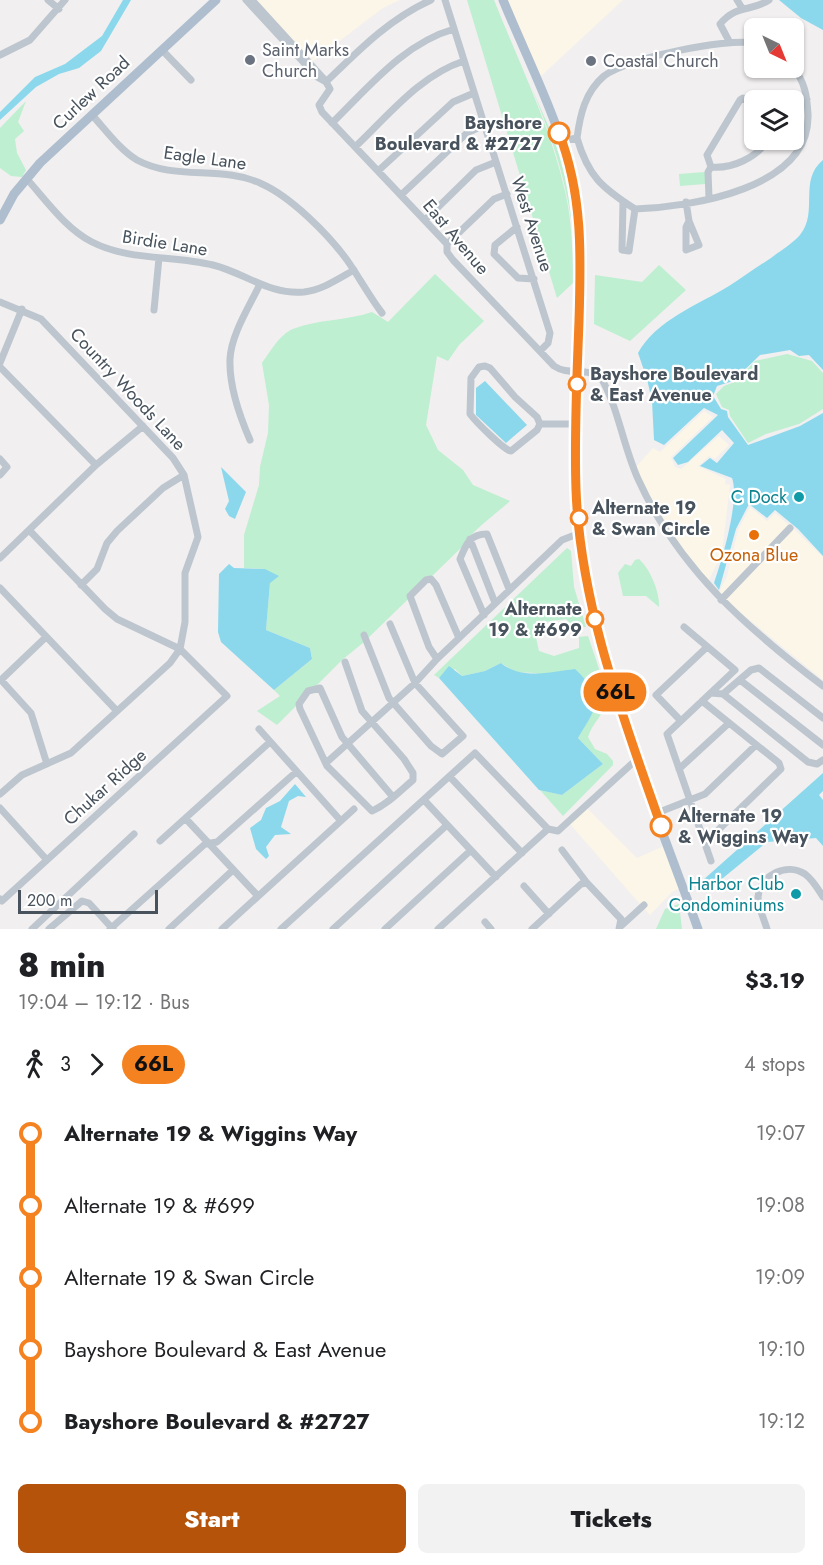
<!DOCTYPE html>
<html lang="en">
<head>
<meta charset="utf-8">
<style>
	:root { --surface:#fff; --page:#f2f2f2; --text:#202124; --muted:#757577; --accent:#b45309 }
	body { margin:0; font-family:Jost,sans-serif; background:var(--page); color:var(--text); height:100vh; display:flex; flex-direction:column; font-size:22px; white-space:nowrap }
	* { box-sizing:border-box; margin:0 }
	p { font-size:20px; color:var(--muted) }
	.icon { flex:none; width:33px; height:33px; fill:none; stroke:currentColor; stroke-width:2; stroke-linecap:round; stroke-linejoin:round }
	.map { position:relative; height:929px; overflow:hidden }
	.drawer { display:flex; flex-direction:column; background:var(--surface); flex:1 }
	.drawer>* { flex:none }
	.badge { padding:0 12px; border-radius:20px; font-size:21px; line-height:39px }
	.needle { width:39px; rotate:137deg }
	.fabs { position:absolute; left:744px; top:18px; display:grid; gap:12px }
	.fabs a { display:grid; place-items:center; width:60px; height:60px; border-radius:9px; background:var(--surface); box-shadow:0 2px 4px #0004; font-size:30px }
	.scale { position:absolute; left:18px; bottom:15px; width:140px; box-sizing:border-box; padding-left:6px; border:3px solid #47525c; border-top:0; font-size:16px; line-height:21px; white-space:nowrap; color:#47525c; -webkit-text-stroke:4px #fff; paint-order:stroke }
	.map>.badge { position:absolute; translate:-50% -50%; box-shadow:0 0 0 3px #fff }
	.legs { display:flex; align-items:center; gap:9px; height:66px; padding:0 18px; font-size:20px }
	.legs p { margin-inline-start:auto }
	.headline { display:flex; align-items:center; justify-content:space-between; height:102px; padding:0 18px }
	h1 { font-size:33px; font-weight:800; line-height:45px }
	.action { display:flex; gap:12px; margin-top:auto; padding:12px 18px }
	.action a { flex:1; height:69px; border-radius:9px; background:var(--accent); color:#fff; font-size:24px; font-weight:800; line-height:69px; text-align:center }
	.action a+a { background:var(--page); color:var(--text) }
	ul { padding:0 18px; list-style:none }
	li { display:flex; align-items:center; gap:21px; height:72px; font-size:22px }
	li i { display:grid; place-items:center; width:9px; height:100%; margin:0 8px; background:currentColor }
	li i::after { content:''; width:15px; height:15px; margin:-8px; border:4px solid; border-radius:50%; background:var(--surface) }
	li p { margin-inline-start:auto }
	li:first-child i { background:linear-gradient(#0000 50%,currentColor 0) }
	li:last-child i { background:linear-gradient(currentColor 50%,#0000 0) }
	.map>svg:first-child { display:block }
	.commercial { fill:#fcf6e8 }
	.green { fill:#bdefd0 }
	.water { fill:#8bd8ec }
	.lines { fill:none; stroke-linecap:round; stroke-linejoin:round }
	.minor { stroke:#bdc6ce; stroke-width:7 }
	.major { stroke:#afbece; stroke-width:9 }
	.line-1-casing { stroke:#fff; stroke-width:14 }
	.line-1 { stroke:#f58220; stroke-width:9 }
	.worship-dot { fill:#6b7280; stroke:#fff; stroke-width:2 }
	.stop-1-dot { fill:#fff; stroke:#f58220; stroke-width:3 }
	.culture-dot { fill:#0f9aa8; stroke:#fff; stroke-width:2 }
	.food-dot { fill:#e8710a; stroke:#fff; stroke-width:2 }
	.labels { text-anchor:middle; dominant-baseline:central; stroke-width:4.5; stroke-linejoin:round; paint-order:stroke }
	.worship-label { font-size:18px; fill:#5b616d; stroke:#fff; text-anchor:start }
	.street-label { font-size:18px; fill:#47525c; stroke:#fff }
	.stop-label { font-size:18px; font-weight:bold; fill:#47525c; stroke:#fff; text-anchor:start }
	.culture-label { font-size:18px; fill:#0d838f; stroke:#fff; text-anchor:end }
	.food-label { font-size:18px; fill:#c56008; stroke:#fff }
</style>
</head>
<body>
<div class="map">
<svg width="823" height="929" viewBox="0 0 823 929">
	<rect width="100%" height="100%" fill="#f1efef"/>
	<!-- commercial -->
	<path class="commercial" d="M256,0H400L383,8L313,61Z
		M508,0H623L540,77Z
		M704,411L713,417L671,457L675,467L681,469L719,436L729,445L715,459L709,456L698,466L726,479L725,484L730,485L722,553L708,582L668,530L635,468L653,448L660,452Z
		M750,507L767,521L775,513L789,525L721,596L719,592L727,576L738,530Z
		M793,528L823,557V680L725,600Z
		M586,807L637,858L666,845L681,888L672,892L650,915L644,908L647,905L644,901L640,904L569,823Z"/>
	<!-- green -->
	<path class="green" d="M467,0H494C519,63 550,125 565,191C572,222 573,252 573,283L557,298Z
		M529,82L562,157L575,204L574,236L578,268L575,271C575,204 555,143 529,82Z
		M26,101L18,122L24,131L15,139L17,153L26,170L22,177L11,176L0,168V128Z
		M705,172V184L680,186L679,174Z
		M659,265L686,290L630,341L594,324L595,275L642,282Z
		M435,274L484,321L459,345L448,361L437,356L426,425L438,450L463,470L473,485L510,501C496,514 470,532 462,547L368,638L365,632L361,633L364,642L342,660L277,725L257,711L280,696L274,690L312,659L310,648L266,630L270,583L265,569L244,568V535L259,485L260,467L268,433L269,405L262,363C270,352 280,334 293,329C318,319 346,321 372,312L388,322Z
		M787,354L812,361L823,373V409L799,424L766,434L748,443L730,416L729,410L722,407L716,394L724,386L735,382L755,361Z
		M567,548L571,551L574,587L586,627L575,629L566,619L545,622L535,633L539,651L554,656L579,648V637L588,636C592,648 607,690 607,699C605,714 592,723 588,737L595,749L607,754L613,761V765L563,816L540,790L562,795L603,764L578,738L597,703L536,673L515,672L501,663L485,671L462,676L455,669L439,678L434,675Z
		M639,559C650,569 660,592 659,607L646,596H623L618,573L625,564L631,566L635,560Z
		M679,904L682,929H656L665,909Z"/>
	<!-- water -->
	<path class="water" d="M123,0H131L101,51L79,68L59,74L36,87L0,120V112L35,77L65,64L102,36Z
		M779,0H823V30L801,18Z
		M823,160V370L809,355L799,356L790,350L760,355L733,381L717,386L713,396L721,409L727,411L728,417L748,445L800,426L823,413V556L798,529L775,510L767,518L749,504L736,529L719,590L714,583C722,560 740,500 732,478L700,466L710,458L717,463L734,443L722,430L688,462L678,465L673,458L718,415L704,408L664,445L654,440L652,401L647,379L638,353C656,320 698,305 729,286C743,277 757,267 771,258C780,251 792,244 800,235C819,212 798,180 823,160Z
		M485,381L527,425L506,443L476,415V388Z
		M221,467L246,492L235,519L229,516L225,509L229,501Z
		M229,564L234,568L265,569L279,576L270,583L266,630L310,648L312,659L274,690L221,642L218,632L219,574Z
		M501,663C521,680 551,672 575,669C606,699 598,704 578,738L603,764L562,795L539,790L439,678L449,666L462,676L485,671Z
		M823,773V791L819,795L823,800V846L816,838L767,842L712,887L702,881Z
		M295,784L306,797L298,796L289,801L281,827L291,834L275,835L266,847L269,856L266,859L256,849L250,828L261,820L266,808L280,801Z"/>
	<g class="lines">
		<!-- minor -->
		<path class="minor" d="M48,0L59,9
			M246,0L317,77L326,82
			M252,0L325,80
			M431,0C389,19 359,50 326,82L330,89L319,105L322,112L447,244V252L453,260L554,366C568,376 588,367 601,378C618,406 624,450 639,481C679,569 748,629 823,686
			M445,0L550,333L548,343L540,351
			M737,0L742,8
			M729,41L720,24C737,4 751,12 769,0
			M162,50L191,80
			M0,55L30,40L65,0
			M794,102L807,99
			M92,115C105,129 120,150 137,160C175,181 223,165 262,184C291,197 328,234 347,260C359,277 369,296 382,313
			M332,123C368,88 404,43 454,29
			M577,138C588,176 602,188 635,209C690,207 811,189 808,114C807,97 805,81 793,68
			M562,141L577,138C580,115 585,92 604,76C628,58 725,38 754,43
			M355,147C388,116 420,75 464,61
			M711,167L707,155L740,100L743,98L754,105
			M378,171L453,102L474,93
			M26,178C46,200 65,228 92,242C129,261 173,255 213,265C245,273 269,295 304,292C322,290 338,279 354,270
			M401,195L467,133L484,125
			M709,198L708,172L711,167C732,169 756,158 768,140
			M623,202L622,250L629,251L635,209
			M686,202L689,221L699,245L686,250V227L689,221
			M425,220L476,170L496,162
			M517,227L495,245L494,254L518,278L534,279
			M447,244L494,199L507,194
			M0,302L41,319L173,458L184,475L198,537L185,573V622L180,649L170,663L71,753L22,775L0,794
			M154,310L159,258
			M0,363L22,309
			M485,366L490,368L515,397L537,417L540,424L537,430L511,451C504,450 476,422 470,414L471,378L479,367Z
			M0,367L96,465
			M540,424H576
			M250,440C240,417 229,384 230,359C231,335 249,307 259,286
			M0,459L7,467L0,475
			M470,539L495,603
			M0,558L96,465L143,426
			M81,585L97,569L107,543L117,531L163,488L184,475
			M0,588L117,711
			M721,600L790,528
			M484,615L460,559C466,544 470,534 487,534L509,589
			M684,627L735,670L667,734L711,861
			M364,635L389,698L431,746L442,754L463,736L415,683L390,624
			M46,637L1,680L31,713L47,764
			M437,659L429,647L410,596L426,580L431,579L436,585L459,638
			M345,662L362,711L404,759L413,773V780C400,791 388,804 372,811L327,766L300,709L299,704L308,691L320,688L342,737L393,797
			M740,680L823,745
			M711,693L723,694L751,670L759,668L823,718
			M723,694L808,762L817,764L823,760
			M702,701L779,763L781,769L713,835L703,839
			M680,720L656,695L707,647
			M259,729L341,821
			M327,762L415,683L437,659L562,540L580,533
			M679,769L729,723
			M450,777L522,853
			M424,800L496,877
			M0,808L47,860
			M657,813L705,794L756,745
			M186,819L258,896
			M548,829L558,831L637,759
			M160,841L270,742
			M562,850L587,883L621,919L619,929
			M524,886L549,914
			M0,899L2,901L227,696L180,649L117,619L105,609L29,530
			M485,922L491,929
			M621,926L644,905
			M32,929L134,834
			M49,929L82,901L89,903L113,929
			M110,929L205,844L217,842L296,772
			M169,929L233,870
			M222,929L354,809
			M281,929L475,753L548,829
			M333,929L447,825
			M385,929L470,851
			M438,929L548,829
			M532,929L581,884L587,883
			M767,929C764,919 758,907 758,897C760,875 787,862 805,874C813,880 818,889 823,897"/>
		<!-- major -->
		<path class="major" d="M503,0C530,66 566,132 577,204C583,243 580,280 579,319C576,390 573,461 580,532C594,669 652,800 698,929
			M0,220L14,194L40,163L216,0"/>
	</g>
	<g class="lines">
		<!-- line-1 casing -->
		<g class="line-1-casing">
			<path id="line-1" d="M559,133C583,195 581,256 579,321C577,377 574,433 576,489C580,605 623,717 661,826"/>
		</g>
		<!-- line-1 -->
		<use href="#line-1" class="line-1"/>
	</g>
	<!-- markers -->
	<g class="worship-dot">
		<circle cx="250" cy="60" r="6"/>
		<circle cx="591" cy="61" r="6"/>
	</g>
	<g class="stop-1-dot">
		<circle cx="559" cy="133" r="10"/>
		<circle cx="577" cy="384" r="8"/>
		<circle cx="579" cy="518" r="8"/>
		<circle cx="595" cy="619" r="8"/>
		<circle cx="661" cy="826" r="10"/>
	</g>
	<g class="culture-dot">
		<circle cx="799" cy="497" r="6"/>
		<circle cx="796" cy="894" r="6"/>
	</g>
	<circle class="food-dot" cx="754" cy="535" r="6"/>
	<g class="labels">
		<!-- worship labels -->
		<g class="worship-label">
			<text x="262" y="50">Saint Marks<tspan x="262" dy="21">Church</tspan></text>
			<text x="603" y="61">Coastal Church</text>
		</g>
		<!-- street labels -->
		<g class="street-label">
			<text transform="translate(91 93) rotate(-43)">Curlew Road</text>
			<text transform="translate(205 158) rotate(8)">Eagle Lane</text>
			<text transform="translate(532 224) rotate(72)">West Avenue</text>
			<text transform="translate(456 237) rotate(50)">East Avenue</text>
			<text transform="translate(165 243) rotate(9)">Birdie Lane</text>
			<text transform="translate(128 389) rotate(47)">Country Woods Lane</text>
			<text transform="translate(105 787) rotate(-42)">Chukar Ridge</text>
		</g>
		<!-- stop labels -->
		<g class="stop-label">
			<text x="542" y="123" text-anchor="end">Bayshore<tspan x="542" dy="21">Boulevard &amp; #2727</tspan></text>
			<text x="590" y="374">Bayshore Boulevard<tspan x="590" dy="21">&amp; East Avenue</tspan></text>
			<text x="592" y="508">Alternate 19<tspan x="592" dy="21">&amp; Swan Circle</tspan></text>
			<text x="582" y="609" text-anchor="end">Alternate<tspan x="582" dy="21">19 &amp; #699</tspan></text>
			<text x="678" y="816">Alternate 19<tspan x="678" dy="21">&amp; Wiggins Way</tspan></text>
		</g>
		<!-- culture labels -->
		<g class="culture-label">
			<text x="787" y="497">C Dock</text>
			<text x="784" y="884">Harbor Club<tspan x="784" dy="21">Condominiums</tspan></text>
		</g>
		<!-- food labels -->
		<g class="food-label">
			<text x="754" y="555">Ozona Blue</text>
		</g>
	</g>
</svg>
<div class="fabs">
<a><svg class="needle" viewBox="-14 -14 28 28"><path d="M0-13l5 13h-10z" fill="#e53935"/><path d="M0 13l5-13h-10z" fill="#757577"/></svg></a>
<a><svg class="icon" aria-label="layers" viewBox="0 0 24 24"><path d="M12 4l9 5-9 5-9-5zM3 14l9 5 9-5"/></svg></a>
</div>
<div class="scale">200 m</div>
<b class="badge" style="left:615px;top:692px;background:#f58220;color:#111">66L</b>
</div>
<section class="drawer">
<div class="headline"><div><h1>8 min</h1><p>19:04 – 19:12 · Bus</p></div><b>$3.19</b></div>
<div class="legs"><svg class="icon" aria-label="walk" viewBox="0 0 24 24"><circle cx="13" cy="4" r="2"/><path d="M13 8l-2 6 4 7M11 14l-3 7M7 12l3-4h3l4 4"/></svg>3<svg class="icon" aria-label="forward" viewBox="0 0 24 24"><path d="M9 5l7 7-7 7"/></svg><b class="badge" style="background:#f58220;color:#111">66L</b><p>4 stops</p></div>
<ul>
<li><i style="color:#f58220"></i><b>Alternate 19 &amp; Wiggins Way</b><p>19:07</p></li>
<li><i style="color:#f58220"></i><span>Alternate 19 &amp; #699</span><p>19:08</p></li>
<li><i style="color:#f58220"></i><span>Alternate 19 &amp; Swan Circle</span><p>19:09</p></li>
<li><i style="color:#f58220"></i><span>Bayshore Boulevard &amp; East Avenue</span><p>19:10</p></li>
<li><i style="color:#f58220"></i><b>Bayshore Boulevard &amp; #2727</b><p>19:12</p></li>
</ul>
<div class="action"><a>Start</a><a>Tickets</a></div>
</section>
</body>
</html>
